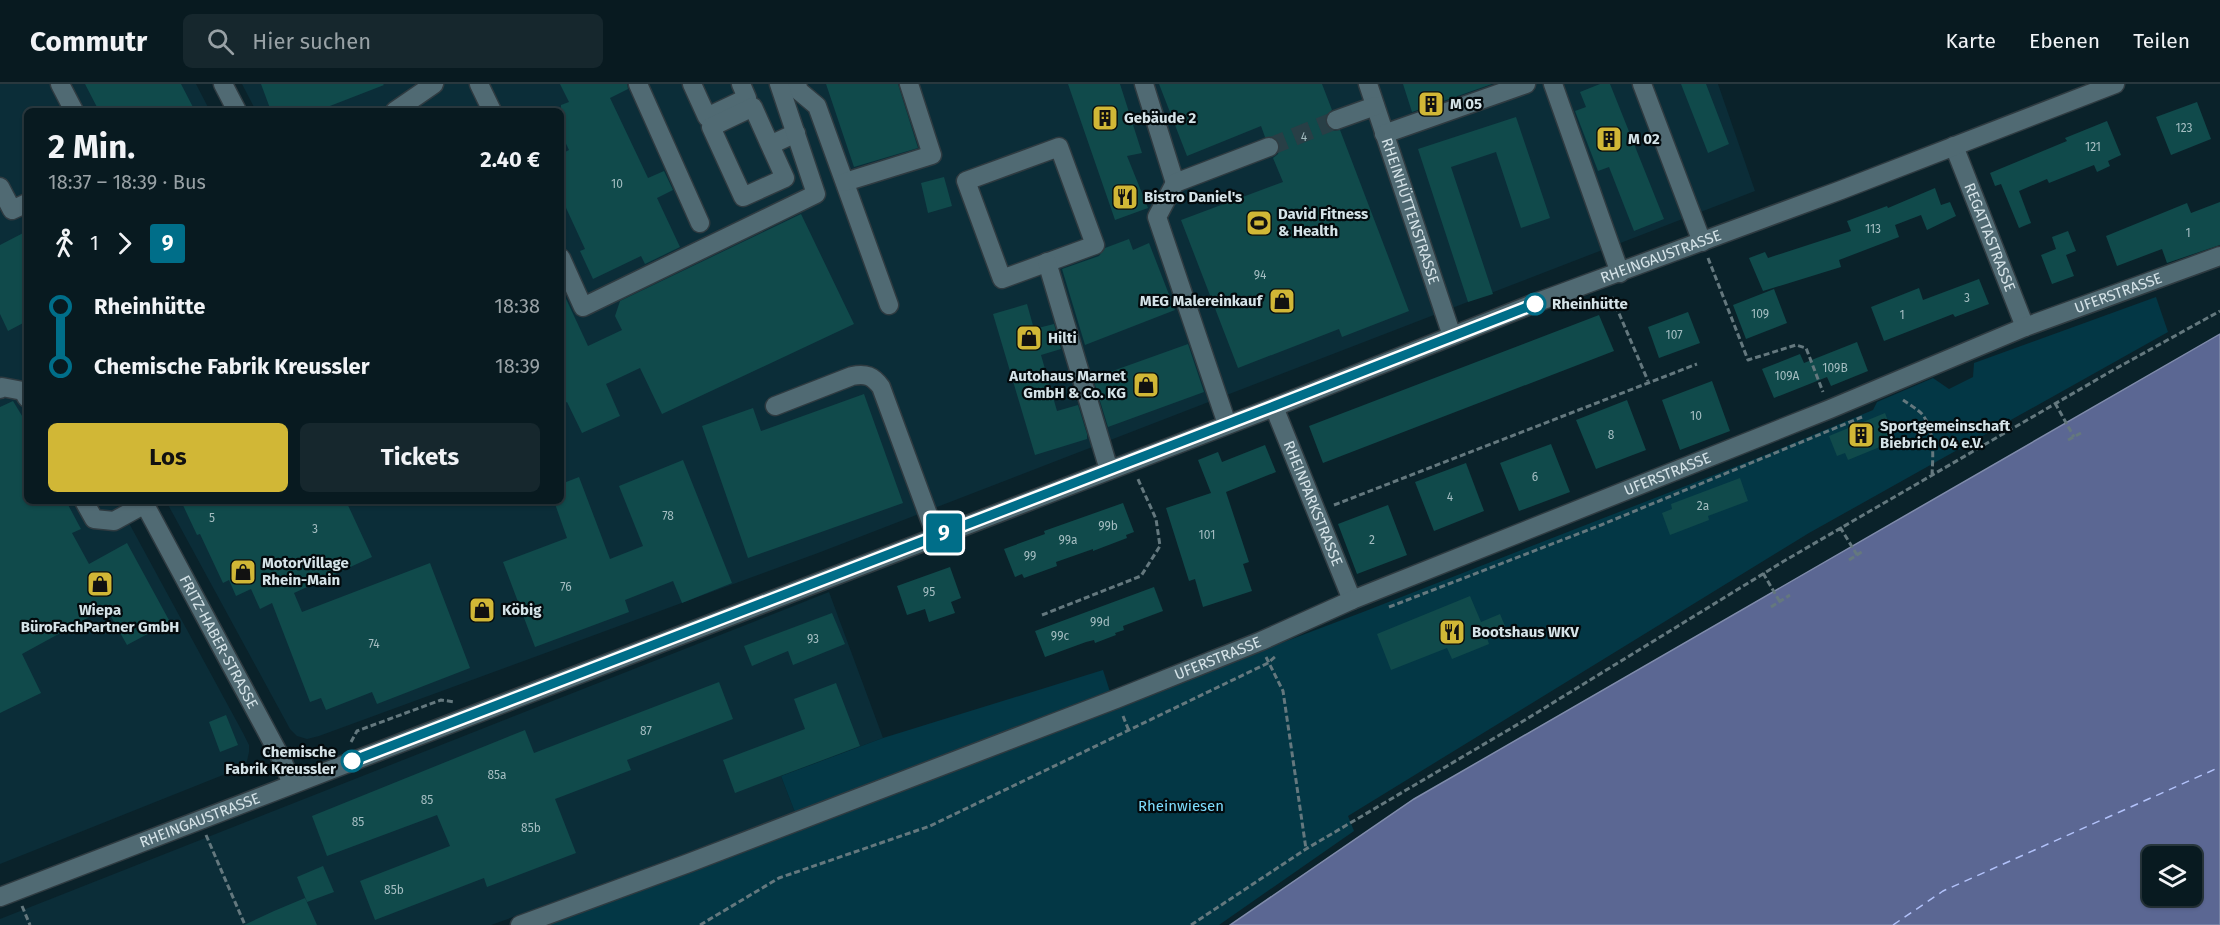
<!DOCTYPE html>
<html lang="de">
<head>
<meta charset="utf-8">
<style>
	:root { --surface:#081a20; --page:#16272d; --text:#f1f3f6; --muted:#98a1a5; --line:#29383e; --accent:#d1b736 }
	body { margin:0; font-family:"Fira Sans",sans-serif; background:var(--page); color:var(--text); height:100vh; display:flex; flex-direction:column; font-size:22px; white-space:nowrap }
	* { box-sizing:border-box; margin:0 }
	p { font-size:20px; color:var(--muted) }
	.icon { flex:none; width:33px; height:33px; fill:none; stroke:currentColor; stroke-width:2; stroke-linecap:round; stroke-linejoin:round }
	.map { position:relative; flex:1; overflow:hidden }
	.drawer { position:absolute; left:24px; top:24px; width:540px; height:396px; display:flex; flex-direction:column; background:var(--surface); border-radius:9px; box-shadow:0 2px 4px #0004,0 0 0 2px var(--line) }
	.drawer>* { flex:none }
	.badge { padding:0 12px; border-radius:4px; font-size:21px; line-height:39px }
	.buttons { position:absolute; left:2142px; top:762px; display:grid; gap:12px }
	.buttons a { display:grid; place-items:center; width:60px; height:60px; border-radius:9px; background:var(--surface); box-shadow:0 2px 4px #0004,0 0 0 2px var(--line); font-size:30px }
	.map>.badge { position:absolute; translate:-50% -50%; box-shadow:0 0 0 3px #fff }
	.legs { display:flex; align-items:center; gap:9px; height:66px; padding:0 24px; font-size:20px }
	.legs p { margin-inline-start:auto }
	.head { display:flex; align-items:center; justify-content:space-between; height:102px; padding:0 24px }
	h1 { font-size:33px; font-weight:700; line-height:45px }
	.button { display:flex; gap:12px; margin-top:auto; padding:12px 24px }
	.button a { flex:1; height:69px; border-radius:9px; background:var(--accent); color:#111; font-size:24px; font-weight:700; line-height:69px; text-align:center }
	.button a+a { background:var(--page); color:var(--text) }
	ul { padding:0 24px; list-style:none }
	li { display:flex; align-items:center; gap:21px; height:60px; font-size:22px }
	li i { display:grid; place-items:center; width:9px; height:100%; margin:0 8px; background:currentColor }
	li i::after { content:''; width:15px; height:15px; margin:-8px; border:4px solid; border-radius:50%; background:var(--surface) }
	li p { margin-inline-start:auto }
	li:first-child i { background:linear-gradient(#0000 50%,currentColor 0) }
	li:last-child i { background:linear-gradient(currentColor 50%,#0000 0) }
	header { display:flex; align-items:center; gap:36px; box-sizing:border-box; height:84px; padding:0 30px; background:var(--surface); border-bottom:2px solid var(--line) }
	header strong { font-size:28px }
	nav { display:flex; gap:33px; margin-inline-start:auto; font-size:21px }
	.search { width:420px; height:54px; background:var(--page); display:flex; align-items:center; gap:15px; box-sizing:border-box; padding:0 21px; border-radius:9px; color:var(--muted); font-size:22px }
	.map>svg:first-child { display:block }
	.built { fill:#0b2d38 }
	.green { fill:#033745 }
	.water { fill:#5b6793; stroke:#808cac; stroke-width:1.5; fill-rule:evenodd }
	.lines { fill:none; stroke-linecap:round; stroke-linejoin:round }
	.ferry { stroke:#b2c2fa; stroke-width:1.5; stroke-dasharray:8 6; stroke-linecap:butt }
	.building { fill:#104a4b }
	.minor-tunnel { stroke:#283f46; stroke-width:18; stroke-dasharray:18 9; stroke-linecap:butt }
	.minor-casing { stroke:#2f3b41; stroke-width:21 }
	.path { stroke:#64787e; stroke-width:3; stroke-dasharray:6 3; stroke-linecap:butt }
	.minor { stroke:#506a73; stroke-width:18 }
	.line-1-casing { stroke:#fff; stroke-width:14 }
	.line-1 { stroke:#006e89; stroke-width:9 }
	.stop-1-dot { fill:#fff; stroke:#006e89; stroke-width:3 }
	.labels { text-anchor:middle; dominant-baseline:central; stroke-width:4.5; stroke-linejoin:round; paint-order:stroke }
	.number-label { font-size:12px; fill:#a4bdc1 }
	.poi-label { font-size:15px; font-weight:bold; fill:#d5e3e8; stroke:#030a0d; text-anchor:start }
	.street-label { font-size:15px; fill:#d5e3e8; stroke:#030a0d }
	.stop-label { font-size:15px; font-weight:bold; fill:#d5e3e8; stroke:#030a0d; text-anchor:start }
	.park-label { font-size:15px; fill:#7edeff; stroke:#030a0d }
</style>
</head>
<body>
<header>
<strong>Commutr</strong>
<div class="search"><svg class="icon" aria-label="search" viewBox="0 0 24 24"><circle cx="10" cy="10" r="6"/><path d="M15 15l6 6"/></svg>Hier suchen</div>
<nav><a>Karte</a><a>Ebenen</a><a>Teilen</a></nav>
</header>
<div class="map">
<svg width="2220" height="841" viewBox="0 0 2220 841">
	<rect width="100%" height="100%" fill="#0a222a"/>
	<!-- built -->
	<path class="built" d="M0,0H196L210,27H27V417H117L243,649L249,661V668L247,677L243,683L0,780Z
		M242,0H1718L1755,107L818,469L319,652L307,655L297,652L290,645L166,417H561V27H256Z
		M829,508L883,654L781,692L796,731L491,841H0V835Z"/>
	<!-- green -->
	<path class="green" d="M2156,213L2168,248L1809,449L1348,732L1354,747L1219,841H540L1363,528L1765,371L1873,326L1877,318L1933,294L1949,305L1973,293L1974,279Z
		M1103,586L1111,611L796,731L781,692L883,654Z"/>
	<!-- water -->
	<path class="water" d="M2220,250V841H1230L1414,715ZM2152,772H2192V812H2152Z"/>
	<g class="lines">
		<!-- ferry -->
		<path class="ferry" d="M1893,841L1943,807L2220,683"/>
	</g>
	<!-- building -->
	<path class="building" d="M85,0H181L195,27H99Z
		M261,0H383L384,1L317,27H271Z
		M560,0H627L628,5L610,14L648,94L664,87L673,106L657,114L680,163L645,180L641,172L593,195L580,167L585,165L561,113V70L569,66L561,49V21L569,18Z
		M826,0H898L918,64L854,83Z
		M1068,0H1120L1142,69L1127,72L1148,124L1115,136Z
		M1159,0H1322L1332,26L1325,33L1326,40L1333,47L1340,46L1409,227L1342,253L1339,245L1238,284L1181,136L1283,98L1273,74L1278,70L1280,60L1276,54L1265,53L1261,42L1187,72Z
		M1403,0H1492L1412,28Z
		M1600,0H1610L1664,135L1634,147L1609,83L1598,87L1575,27L1586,23L1580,8Z
		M1681,0H1706L1729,60L1708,69Z
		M2197,18L2211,55L2171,71L2156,33Z
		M1516,33L1550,134L1521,144L1496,68L1451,83L1493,210L1468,218L1418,65Z
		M2107,37L2121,71L2108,77L2110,82L2097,88L2094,81L2049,99L2047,95L2019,107L2031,139L2019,144L2001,100L1995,102L1990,89L2067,57L2065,54Z
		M944,93L952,122L928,129L921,99Z
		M1935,104L1941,121L1950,118L1956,132L1927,146L1921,131L1895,141L1899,153L1839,176L1841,183L1763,207L1749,174L1765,168L1768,174L1851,147L1847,137L1887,122L1888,124Z
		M2220,118V161L2167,179L2162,165L2117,182L2106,152L2187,119L2191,129Z
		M801,130L854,240L662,330L640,284L606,300L620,332L582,349L567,318L561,321V204L588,262L622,246L615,232L620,217Z
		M27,147V237L8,247L0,230V161Z
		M2068,147L2076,167L2066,171L2074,192L2052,200L2041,171L2056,165L2052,153Z
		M1129,155L1133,166L1149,159L1175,226L1085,261L1062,185L1099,172L1105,164Z
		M1979,195L1989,220L1955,233L1953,230L1884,257L1871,223L1919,204L1923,216Z
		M1774,205L1787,239L1746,255L1733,221Z
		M1027,220L1034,245L1054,240L1061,265L1041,271L1057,327L1078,321L1087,350V355L1035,371L993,230Z
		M1688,228L1700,259L1659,274L1648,243Z
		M1599,231L1614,267L1323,379L1309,342Z
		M1857,258L1868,287L1831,302L1827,293L1774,314L1762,285L1800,270L1804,279Z
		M1188,260L1204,308L1108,343L1093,294Z
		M1712,297L1730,347L1680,366L1662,316Z
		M864,310L903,419L748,474L702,342L753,324L761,347Z
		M1627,316L1646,366L1596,385L1576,336Z
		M13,317L27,340V417H66L81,445L72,449L89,480L127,459L170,538L127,561L106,524L22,570L41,609L0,629V323Z
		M1885,329L1893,350L1885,353L1887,360L1848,376L1845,369L1837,372L1829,352Z
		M1551,360L1570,408L1519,427L1500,379Z
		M1265,361L1276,388L1226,408L1249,478L1243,480L1252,507L1203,523L1195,495L1189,497L1166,424L1211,409L1198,376L1218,368L1222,378Z
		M683,376L732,499L682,519L673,497L625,516L629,528L535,563L503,478L567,454L554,417H561V400L579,393L610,475L643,462L619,402Z
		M1466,379L1484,427L1434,447L1415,398Z
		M1740,394L1748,417L1708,432L1709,436L1670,451L1662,429L1672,425L1671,420Z
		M181,417H346L372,473L294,509L302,528L430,479L470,584L377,620L372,608L326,626L321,614L310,618L272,519L260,525L251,505L236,512L229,496L223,499L200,450L197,451Z
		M1123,419L1134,448L1126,451L1127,454L1093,467V465L1056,478L1057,482L1024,494L1022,490L1015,493L1004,465L1045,450L1044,447Z
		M1388,421L1407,471L1357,490L1338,440Z
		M950,483L961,514L951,518L955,529L929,538L925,525L907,531L897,502Z
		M1154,503L1163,527L1123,542L1124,546L1115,549L1116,551L1095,559L1094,556L1086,558L1045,573L1035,547Z
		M1470,512L1481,538L1500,530L1507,547L1487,554L1489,560L1452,575L1447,564L1391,586L1377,550Z
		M832,529L845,560L793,581L788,567L752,582L744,562Z
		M719,598L733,635L627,676L631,686L555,715L576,769L487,803L484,794L375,836L360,797L450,762L437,731L327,772L312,732L525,646L534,669Z
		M836,599L860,662L735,709L723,676L805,645L794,615Z
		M226,631L238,661L220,668L209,638Z
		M323,782L334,808L307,818L297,793Z
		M305,814L317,841H244L274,827Z"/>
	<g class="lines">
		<!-- minor-tunnel -->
		<path class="minor-tunnel" d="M1269,63L1336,36"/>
		<!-- minor casing -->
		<g class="minor-casing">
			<g id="minor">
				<path d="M60,0L74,27"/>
				<path d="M223,0L237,27"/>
				<path d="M479,0L492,27"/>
				<path d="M638,0L700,139"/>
				<path d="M692,0L707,33L747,14L741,0"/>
				<path d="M797,0L799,7L817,22L889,221"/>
				<path d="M1144,0L1175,99"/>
				<path id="s1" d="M1368,0L1452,252"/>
				<path d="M1553,0L1620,189"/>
				<path d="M1642,0L1702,158"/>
				<path d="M395,27L434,0"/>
				<path d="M1336,36L1375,22"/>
				<path d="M1384,50L1526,0"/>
				<path d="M770,61L785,94L743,113L711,43L753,23L770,61L796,49"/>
				<path id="s2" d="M1954,62L2025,243"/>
				<path d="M1059,63L1095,161L1002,195L966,97Z"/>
				<path d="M845,98L932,71L909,0"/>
				<path d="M0,103L12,126L27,119"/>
				<path d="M561,174L583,223L816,110L779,0"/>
				<path d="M1047,178L1109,386"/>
				<path d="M0,305L2,303L23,307L27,314"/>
				<path d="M775,322L852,292C866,289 873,292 881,303L936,452"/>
				<path id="s3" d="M1274,323L1352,516"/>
				<path d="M1227,340L1157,133L1175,99L1269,63"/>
				<path d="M84,417L94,435L114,437L145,420"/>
				<path id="s4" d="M143,417L282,676L292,700"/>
				<path id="s5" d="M0,813L1274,323L1535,219L1841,106L2115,0"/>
				<path id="s6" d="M520,841L686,780L1116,615L1261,557L1352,516L1830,325L2025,243L2220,172"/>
			</g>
		</g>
		<!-- path -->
		<path class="path" d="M1708,174L1748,276L1796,261L1806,264L1823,308
			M1612,213L1648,297
			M1903,316C1909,320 1917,325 1922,330C1935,346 1933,372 1932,391
			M2055,319L2074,353
			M2068,356L2081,349
			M1334,421L1697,280
			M1840,443L1857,471
			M1849,476L1863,467
			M1763,489L1780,518
			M1389,523L1601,441L1862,333
			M1771,523L1790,511
			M1042,531L1141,492L1160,462L1156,435L1137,393
			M1266,573L1283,607L1306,765
			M1123,632L1129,647
			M351,658L357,647L441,616L455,618
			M206,751L245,841
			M22,822L30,841
			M700,841L779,794L930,742L1268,579L1276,572
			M1191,841L1306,765L1520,639L1784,477L2115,285L2220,227"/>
		<!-- minor -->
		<use href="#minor" class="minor"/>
	</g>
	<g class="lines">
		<!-- line-1 casing -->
		<g class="line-1-casing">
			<path id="line-1" d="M352,677L1274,322L1535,220"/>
		</g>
		<!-- line-1 -->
		<use href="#line-1" class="line-1"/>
	</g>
	<!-- icons -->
	<defs>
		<g id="building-square" transform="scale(1.35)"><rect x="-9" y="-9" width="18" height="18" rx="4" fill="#d1b736" stroke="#030a0d"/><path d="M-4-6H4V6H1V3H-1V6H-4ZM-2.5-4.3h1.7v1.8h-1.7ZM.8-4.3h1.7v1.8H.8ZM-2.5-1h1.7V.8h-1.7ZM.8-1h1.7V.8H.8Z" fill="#111"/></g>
		<g id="restaurant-square" transform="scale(1.35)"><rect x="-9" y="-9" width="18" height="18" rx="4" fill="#d1b736" stroke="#030a0d"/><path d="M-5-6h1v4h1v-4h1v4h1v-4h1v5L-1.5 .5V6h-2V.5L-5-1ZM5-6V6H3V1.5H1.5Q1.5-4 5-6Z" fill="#111"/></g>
		<g id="stadium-square" transform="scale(1.35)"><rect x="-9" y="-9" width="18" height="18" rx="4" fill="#d1b736" stroke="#030a0d"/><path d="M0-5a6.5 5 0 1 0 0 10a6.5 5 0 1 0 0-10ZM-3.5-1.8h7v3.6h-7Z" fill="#111"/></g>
		<g id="shop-square" transform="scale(1.35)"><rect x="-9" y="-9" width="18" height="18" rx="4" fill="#d1b736" stroke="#030a0d"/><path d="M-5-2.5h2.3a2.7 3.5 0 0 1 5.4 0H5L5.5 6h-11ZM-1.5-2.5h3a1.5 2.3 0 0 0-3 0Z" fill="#111"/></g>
	</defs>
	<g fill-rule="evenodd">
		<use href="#building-square" x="1431" y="20"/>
		<use href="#building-square" x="1105" y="34"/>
		<use href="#building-square" x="1609" y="55"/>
		<use href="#restaurant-square" x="1125" y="113"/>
		<use href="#stadium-square" x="1259" y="139"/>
		<use href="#shop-square" x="1282" y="217"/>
		<use href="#shop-square" x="1029" y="254"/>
		<use href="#shop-square" x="1146" y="301"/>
		<use href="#building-square" x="1861" y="351"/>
		<use href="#shop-square" x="243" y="488"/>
		<use href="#shop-square" x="100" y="500"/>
		<use href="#shop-square" x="482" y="526"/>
		<use href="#restaurant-square" x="1452" y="548"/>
	</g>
	<!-- markers -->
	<g class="stop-1-dot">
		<circle cx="1535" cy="220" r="10"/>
		<circle cx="352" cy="677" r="10"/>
	</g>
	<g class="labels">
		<!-- number labels -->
		<g class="number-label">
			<text x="2184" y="44">123</text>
			<text x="1304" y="53">4</text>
			<text x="2093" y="63">121</text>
			<text x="617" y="100">10</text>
			<text x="1873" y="145">113</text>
			<text x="2188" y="149">1</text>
			<text x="1260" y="191">94</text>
			<text x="1967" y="214">3</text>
			<text x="1760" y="230">109</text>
			<text x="1902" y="231">1</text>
			<text x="1674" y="251">107</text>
			<text x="1835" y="284">109B</text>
			<text x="1787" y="292">109A</text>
			<text x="1696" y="332">10</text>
			<text x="1611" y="351">8</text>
			<text x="1535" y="393">6</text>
			<text x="1450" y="413">4</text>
			<text x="1703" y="422">2a</text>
			<text x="668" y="432">78</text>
			<text x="212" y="434">5</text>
			<text x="1108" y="442">99b</text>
			<text x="315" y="445">3</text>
			<text x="1207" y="451">101</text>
			<text x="1068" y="456">99a</text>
			<text x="1372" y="456">2</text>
			<text x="1030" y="472">99</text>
			<text x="566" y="503">76</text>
			<text x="929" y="508">95</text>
			<text x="1100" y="538">99d</text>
			<text x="1060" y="552">99c</text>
			<text x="813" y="555">93</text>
			<text x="374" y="560">74</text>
			<text x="646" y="647">87</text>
			<text x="497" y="691">85a</text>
			<text x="427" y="716">85</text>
			<text x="358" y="738">85</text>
			<text x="531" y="744">85b</text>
			<text x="394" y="806">85b</text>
		</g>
		<!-- poi labels -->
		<g class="poi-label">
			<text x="1450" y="20">M 05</text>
			<text x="1124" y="34">Gebäude 2</text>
			<text x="1628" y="55">M 02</text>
			<text x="1144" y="113">Bistro Daniel's</text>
			<text x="1278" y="130">David Fitness<tspan x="1278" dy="17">&amp; Health</tspan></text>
			<text x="1262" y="217" text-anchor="end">MEG Malereinkauf</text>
			<text x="1048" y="254">Hilti</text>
			<text x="1126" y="292" text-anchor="end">Autohaus Marnet<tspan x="1126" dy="17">GmbH &amp; Co. KG</tspan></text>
			<text x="1880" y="342">Sportgemeinschaft<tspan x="1880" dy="17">Biebrich 04 e.V.</tspan></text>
			<text x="262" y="479">MotorVillage<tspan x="262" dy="17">Rhein-Main</tspan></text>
			<text x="100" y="526" text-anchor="middle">Wiepa<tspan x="100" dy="17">BüroFachPartner GmbH</tspan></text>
			<text x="502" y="526">Köbig</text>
			<text x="1472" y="548">Bootshaus WKV</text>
		</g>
		<!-- street labels -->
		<g class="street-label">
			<text stroke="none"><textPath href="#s1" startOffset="134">RHEINHÜTTENSTRASSE</textPath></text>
			<text stroke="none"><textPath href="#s2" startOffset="98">REGATTASTRASSE</textPath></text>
			<text stroke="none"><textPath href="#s5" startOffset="1780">RHEINGAUSTRASSE</textPath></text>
			<text stroke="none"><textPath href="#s6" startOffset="1719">UFERSTRASSE</textPath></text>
			<text stroke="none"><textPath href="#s6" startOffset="1233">UFERSTRASSE</textPath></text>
			<text stroke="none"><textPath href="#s3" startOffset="104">RHEINPARKSTRASSE</textPath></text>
			<text stroke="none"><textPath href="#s4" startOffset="160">FRITZ-HABER-STRASSE</textPath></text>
			<text stroke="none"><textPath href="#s6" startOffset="747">UFERSTRASSE</textPath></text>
			<text stroke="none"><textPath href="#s5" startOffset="214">RHEINGAUSTRASSE</textPath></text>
		</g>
		<!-- stop labels -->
		<g class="stop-label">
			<text x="1552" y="220">Rheinhütte</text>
			<text x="336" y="668" text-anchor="end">Chemische<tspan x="336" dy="17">Fabrik Kreussler</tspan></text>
		</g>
		<!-- park labels -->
		<g class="park-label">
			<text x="1181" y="722">Rheinwiesen</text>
		</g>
	</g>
</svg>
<div class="buttons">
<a><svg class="icon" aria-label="layers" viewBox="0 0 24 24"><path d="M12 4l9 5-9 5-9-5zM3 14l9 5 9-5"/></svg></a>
</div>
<b class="badge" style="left:944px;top:449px;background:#006e89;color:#fff">9</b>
<section class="drawer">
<div class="head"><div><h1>2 Min.</h1><p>18:37 – 18:39 · Bus</p></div><b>2.40 €</b></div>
<div class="legs"><svg class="icon" aria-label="walk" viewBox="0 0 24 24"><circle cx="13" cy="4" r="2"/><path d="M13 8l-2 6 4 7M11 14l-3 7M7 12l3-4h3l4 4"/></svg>1<svg class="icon" aria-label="forward" viewBox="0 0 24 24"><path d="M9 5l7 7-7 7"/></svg><b class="badge" style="background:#006e89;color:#fff">9</b></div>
<ul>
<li><i style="color:#006e89"></i><b>Rheinhütte</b><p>18:38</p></li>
<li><i style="color:#006e89"></i><b>Chemische Fabrik Kreussler</b><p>18:39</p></li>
</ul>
<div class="button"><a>Los</a><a>Tickets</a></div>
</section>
</div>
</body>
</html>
